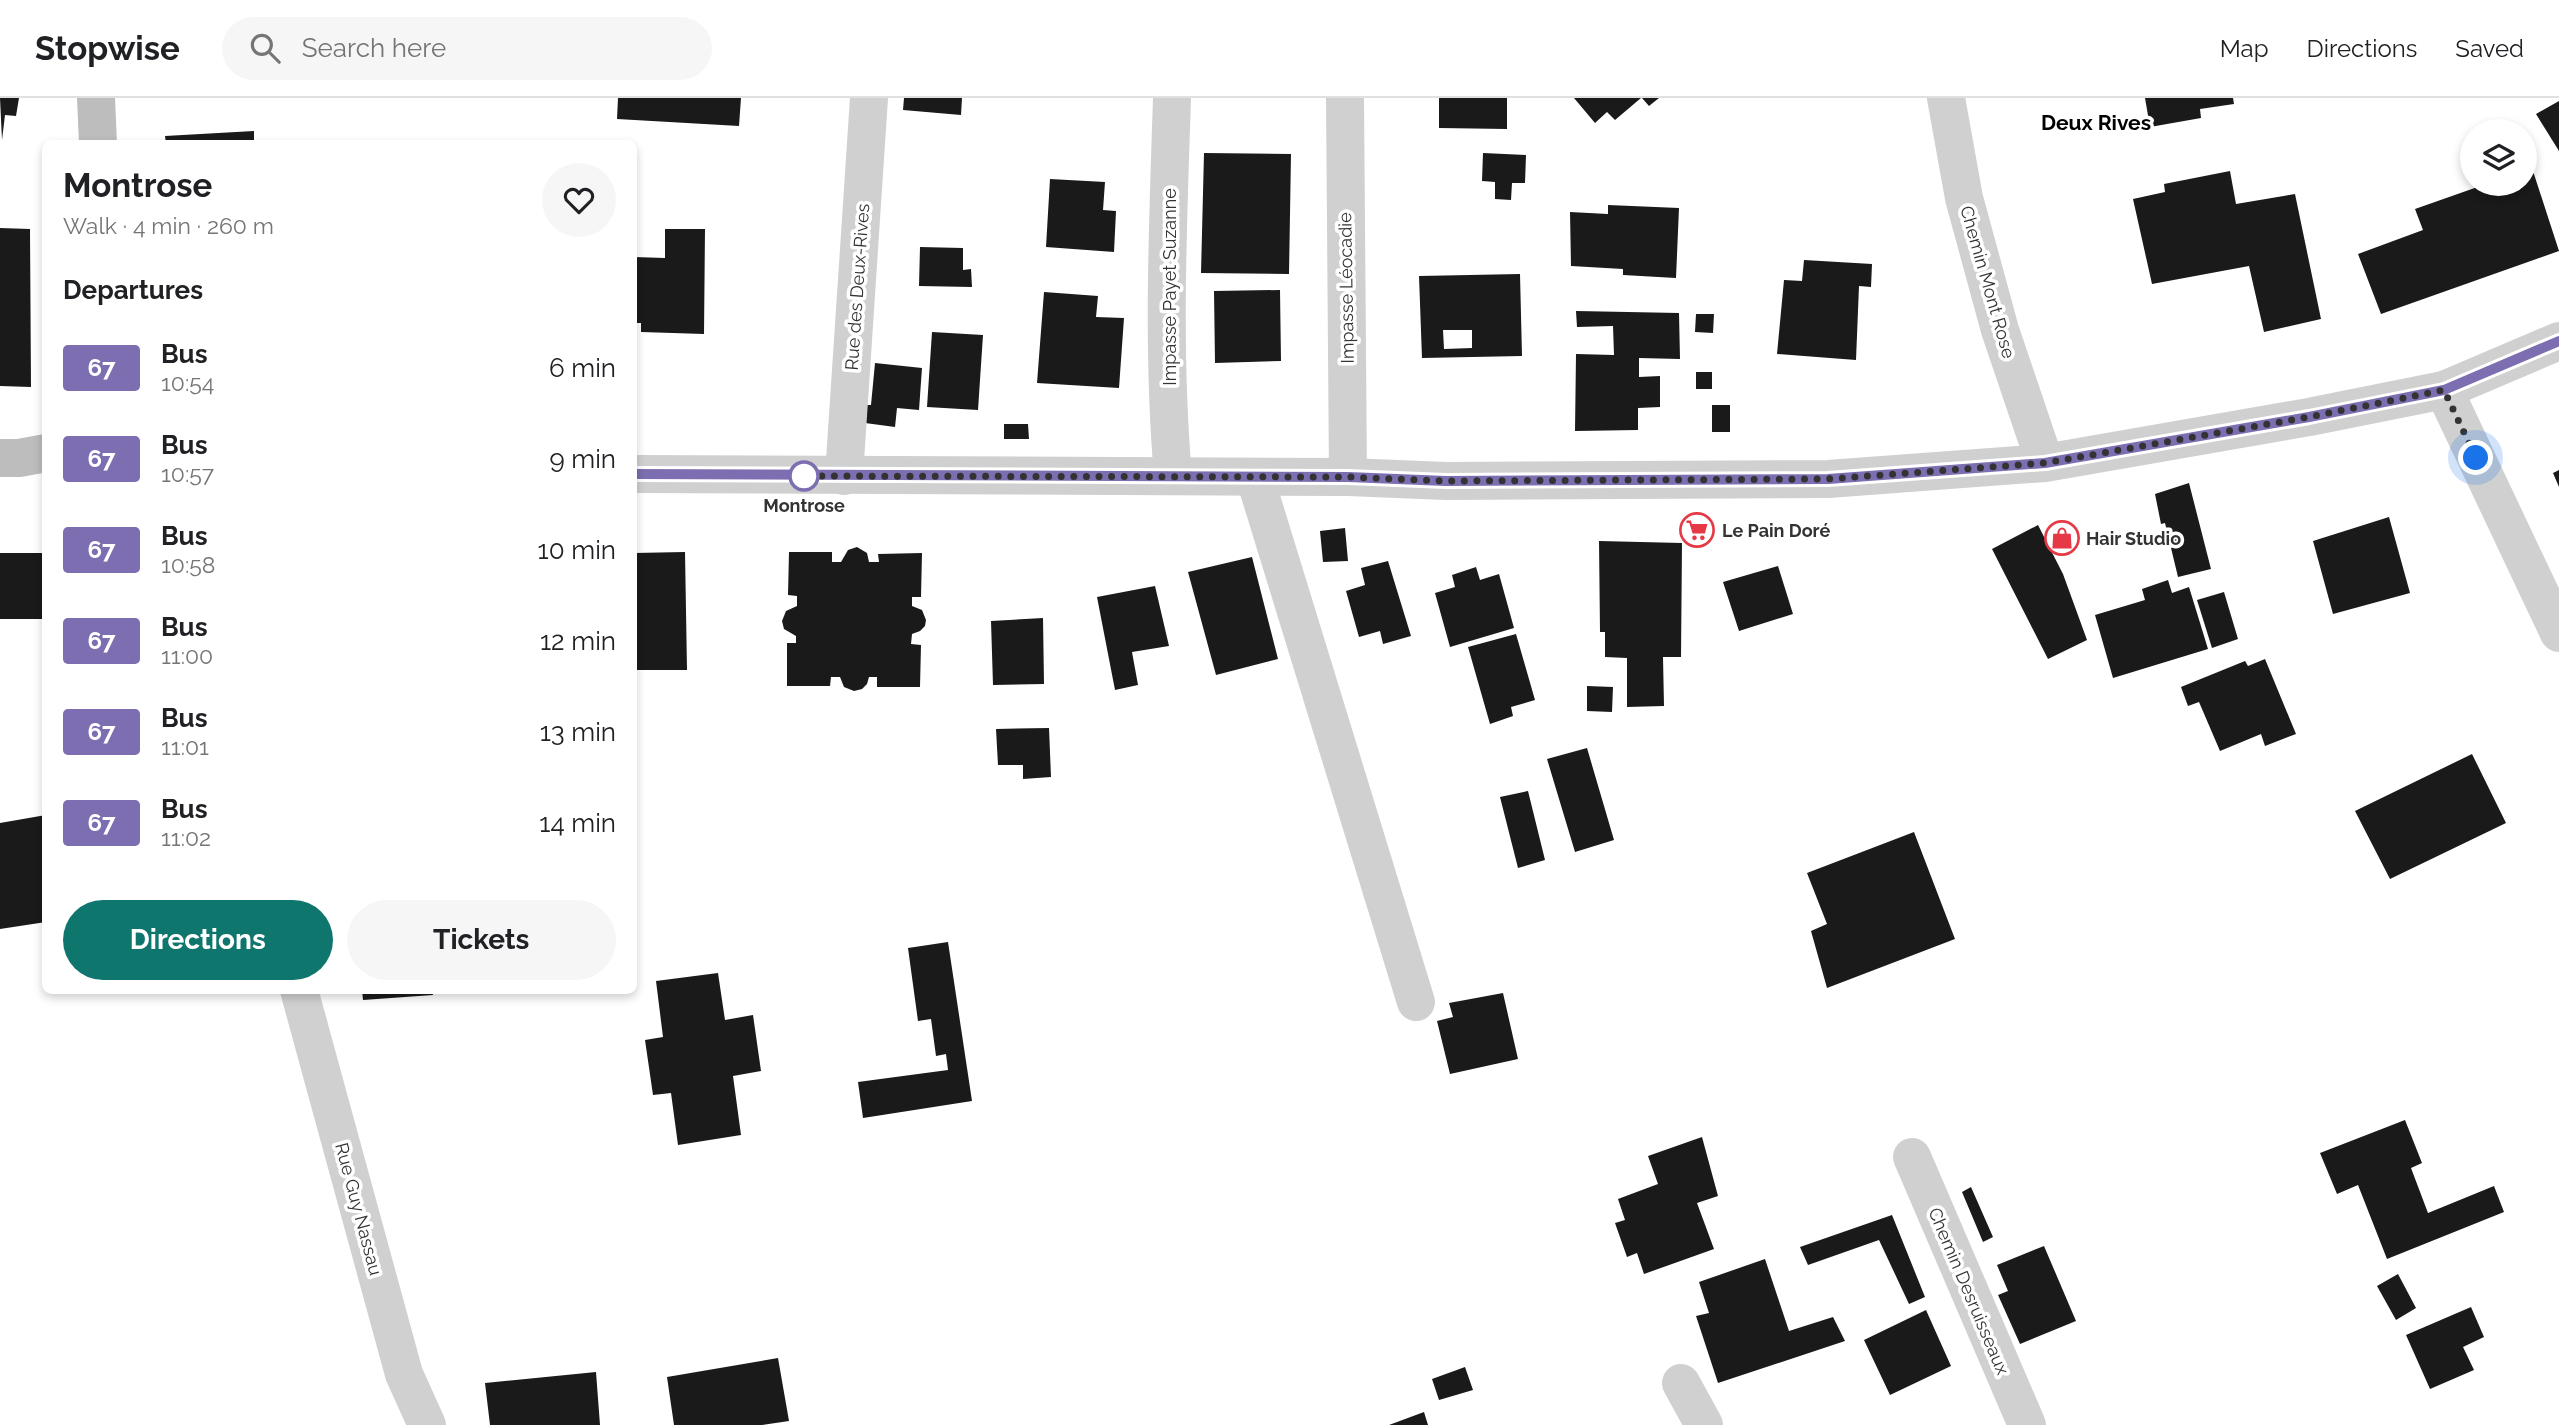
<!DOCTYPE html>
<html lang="en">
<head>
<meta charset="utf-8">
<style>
	:root { --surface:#fff; --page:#f6f6f6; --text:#202124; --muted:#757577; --line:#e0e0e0; --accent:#0f766e }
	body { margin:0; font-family:Raleway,sans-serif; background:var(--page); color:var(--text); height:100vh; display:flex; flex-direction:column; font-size:26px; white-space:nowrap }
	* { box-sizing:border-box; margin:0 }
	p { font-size:23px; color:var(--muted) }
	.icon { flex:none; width:38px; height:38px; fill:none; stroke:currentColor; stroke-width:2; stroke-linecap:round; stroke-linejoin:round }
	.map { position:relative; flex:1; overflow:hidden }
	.side { position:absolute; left:42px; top:42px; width:595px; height:854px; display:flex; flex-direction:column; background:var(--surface); border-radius:10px; box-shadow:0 4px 10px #0003 }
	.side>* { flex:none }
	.badge { padding:0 14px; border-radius:5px; font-size:24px; line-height:46px }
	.fabs { position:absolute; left:2460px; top:21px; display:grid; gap:14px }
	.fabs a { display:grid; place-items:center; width:77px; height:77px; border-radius:50%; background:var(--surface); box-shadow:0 4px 10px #0003; font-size:35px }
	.you { position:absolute; width:35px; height:35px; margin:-18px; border:5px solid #fff; border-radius:50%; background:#1a73e8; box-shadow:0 0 0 10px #1a73e833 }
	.map>.badge { position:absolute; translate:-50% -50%; box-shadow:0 0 0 4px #fff }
	h2 { padding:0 21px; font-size:26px; line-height:63px }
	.round { display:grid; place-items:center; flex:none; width:74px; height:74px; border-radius:37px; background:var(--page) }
	.head { display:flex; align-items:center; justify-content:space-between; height:119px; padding:0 21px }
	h1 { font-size:33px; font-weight:700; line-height:52px }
	.button { display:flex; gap:14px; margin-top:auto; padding:14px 21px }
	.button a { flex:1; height:80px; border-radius:42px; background:var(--accent); color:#fff; font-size:28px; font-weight:700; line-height:80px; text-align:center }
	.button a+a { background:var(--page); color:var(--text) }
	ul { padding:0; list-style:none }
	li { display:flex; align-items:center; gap:21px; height:91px; padding:0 21px }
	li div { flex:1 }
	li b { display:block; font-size:26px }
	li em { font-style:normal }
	li .badge { min-width:77px; font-weight:700; text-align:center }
	header { display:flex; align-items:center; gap:42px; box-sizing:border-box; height:98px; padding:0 35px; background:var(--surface); border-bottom:2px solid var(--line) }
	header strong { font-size:33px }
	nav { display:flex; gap:38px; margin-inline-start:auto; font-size:24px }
	.search { width:490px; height:63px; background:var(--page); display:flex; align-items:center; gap:18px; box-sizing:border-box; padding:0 24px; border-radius:38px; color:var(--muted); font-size:26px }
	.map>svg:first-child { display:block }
	.building { fill:#1a1a1a; fill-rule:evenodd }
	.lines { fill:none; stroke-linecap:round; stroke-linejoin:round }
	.minor { stroke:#d0d0d0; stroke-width:38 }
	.tertiary { stroke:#d0d0d0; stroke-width:38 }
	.secondary { stroke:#bdbdbd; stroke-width:38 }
	.line-casing { stroke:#fff; stroke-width:16 }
	.line { stroke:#7c6eb0; stroke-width:10 }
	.walk { stroke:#333; stroke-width:7; stroke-dasharray:0 12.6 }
	.stop-dot { fill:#fff; stroke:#7c6eb0; stroke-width:3.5 }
	.labels { text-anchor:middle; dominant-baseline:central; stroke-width:7; stroke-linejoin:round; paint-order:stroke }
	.street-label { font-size:18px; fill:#333; stroke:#fff }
	.stop-label { font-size:18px; font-weight:bold; fill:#333; stroke:#fff }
	.poi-label { font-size:18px; font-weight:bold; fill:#333; stroke:#fff; text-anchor:start }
	.quarter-label { font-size:21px; font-weight:bold; fill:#000; stroke:#fff }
</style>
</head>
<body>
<header>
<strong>Stopwise</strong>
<div class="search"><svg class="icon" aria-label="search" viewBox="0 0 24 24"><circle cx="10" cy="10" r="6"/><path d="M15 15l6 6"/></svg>Search here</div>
<nav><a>Map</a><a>Directions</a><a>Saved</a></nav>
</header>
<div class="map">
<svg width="2559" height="1327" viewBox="0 0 2559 1327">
	<rect width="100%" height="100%" fill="#fff"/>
	<!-- building -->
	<path class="building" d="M0,0H19L16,18L5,17L2,42Z
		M618,0H741L739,28L617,21Z
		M904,0H962L961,17L903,12Z
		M1439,0H1507V31L1439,30Z
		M1574,0H1641L1615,22L1607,14L1595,25Z
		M1642,0H1659L1649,8Z
		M2145,0H2233L2234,6L2200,11L2201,20L2150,29Z
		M2559,3V53L2536,16Z
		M254,33V46H166L165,38Z
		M1204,55L1291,56L1289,176L1201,175Z
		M1483,55L1526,57L1525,85H1512L1511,102L1495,101V84L1482,83Z
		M2532,70L2559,153L2381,216L2358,156L2423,132L2415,111L2486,86H2525V72Z
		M2230,73L2236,106L2295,96L2321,221L2264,234L2249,168L2152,186L2133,101L2165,94L2164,86Z
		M1050,81L1105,84L1103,112L1116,113L1114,154L1046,149Z
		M1608,107L1679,110L1676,180L1623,177V171L1571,168L1570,114L1608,116Z
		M0,130L30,131L31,289L0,288Z
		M665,131H705L704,236L641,234V225H634V159L665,160Z
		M920,149L963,150V172L971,171L972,189L919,188Z
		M1804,162L1872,166L1871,189L1859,188L1856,262L1777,256L1784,182L1802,183Z
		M1520,176L1522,258L1422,260L1419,178ZM1443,232H1472V250L1444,251Z
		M1280,192L1281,263L1215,265L1214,193Z
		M1044,194L1098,198L1096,219L1124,220L1119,290L1037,285Z
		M1576,213L1679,215L1680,261L1639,260V279L1660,278V309L1638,310V332L1575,333L1576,256L1614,257L1613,228L1577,229Z
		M1696,216H1714L1713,235L1695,234Z
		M932,234L983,237L978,312L927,309Z
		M875,265L922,270L919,312L897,310L895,329L865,325L867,307H871Z
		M1696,274H1712V291H1696Z
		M1712,307H1730V334H1712Z
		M1004,326H1028L1029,341H1004Z
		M2559,372V389L2553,375Z
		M2189,385L2211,471L2178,479L2165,425L2161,426L2155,396Z
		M2389,419L2410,495L2333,516L2313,443Z
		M2038,427L2063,476L2087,542L2048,561L1992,451Z
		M1345,430L1348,463L1323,464L1320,433Z
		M1599,443L1682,445L1681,559H1663L1664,608L1627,609V560L1605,559V534H1600Z
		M857,449L867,455L869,464H879L878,456L922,455L921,499H912V508L922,512L926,522L925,528L920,533L912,536L911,546L921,547L920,589H877V579H869L867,586L862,591L854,593L844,589L840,579H831L830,588H787V545H796V538L784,531L782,523L786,513L797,508V498L788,497L789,454H832V464H841L848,452Z
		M685,454L687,572H637V549L634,548V455Z
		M0,455H46V521H0Z
		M1252,459L1278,561L1216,577L1188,474Z
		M1388,463L1411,538L1383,546L1380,533L1359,539L1346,493L1365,487L1361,470Z
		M1778,468L1793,516L1739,533L1723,484Z
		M1476,469L1480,482L1499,476L1514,530L1450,549L1435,495L1455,489L1452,477Z
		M2168,482L2172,495L2189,489L2208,551L2113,580L2095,517L2145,502L2142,491Z
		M1155,488L1169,548L1132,554L1138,587L1115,592L1097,499Z
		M2224,494L2238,541L2212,550L2197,502Z
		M1043,520L1044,586L993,587L991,523Z
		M1516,536L1535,602L1511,609L1513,618L1490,626L1468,549Z
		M2265,561L2296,636L2265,648L2261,636L2220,653L2199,604L2188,608L2181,589L2245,563L2248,568Z
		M1587,588L1613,589L1612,614L1587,613Z
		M1049,630L1051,679L1023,681V667H998L996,631Z
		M1587,650L1614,742L1575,754L1547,661Z
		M2472,656L2506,725L2390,781L2355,713Z
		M1528,693L1545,762L1518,770L1500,699Z
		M46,717V824L0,831V725Z
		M1914,734L1955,841L1827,890L1811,833L1827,826L1807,775Z
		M948,844L972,1003L863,1020L858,984L948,972L946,956L936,958L931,921L918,923L908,850Z
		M718,875L725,922L753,917L761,973L733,978L741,1037L678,1047L671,995L653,997L645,942L663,939L656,883Z
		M362,892H432L433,897L363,902Z
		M1503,895L1518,961L1450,976L1437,923L1453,919L1449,905Z
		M2405,1022L2422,1065L2411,1070L2428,1115L2494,1088L2504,1114L2387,1161L2358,1087L2337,1096L2320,1055Z
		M1702,1039L1718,1098L1697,1105L1714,1151L1644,1176L1637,1155L1627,1159L1615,1125L1625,1122L1618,1101L1658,1086L1648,1058Z
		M1971,1089L1993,1139L1983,1144L1962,1094Z
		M1892,1117L1925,1199L1909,1206L1879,1142L1808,1167L1800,1149Z
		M2044,1148L2076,1223L2020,1246L1998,1197L2008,1193L1997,1167Z
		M1765,1161L1789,1233L1833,1219L1845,1243L1718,1285L1696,1218L1709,1215L1699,1184Z
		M2398,1176L2416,1210L2396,1222L2377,1188Z
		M2471,1209L2484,1239L2463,1249L2474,1272L2430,1291L2406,1237Z
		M1926,1212L1951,1268L1890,1297L1864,1242Z
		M778,1260L789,1323L762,1327H674L667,1279Z
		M1465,1269L1473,1292L1439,1302L1432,1281Z
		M596,1274L600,1327H490L485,1285Z
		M1424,1314L1428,1327H1389Z"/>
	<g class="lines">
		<!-- minor -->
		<path class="minor" d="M1172,0C1168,125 1162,253 1173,378
			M1345,0L1348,379
			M2444,292L2559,535
			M844,378L869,0
			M1255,380L1416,904
			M299,892L404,1276L427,1327
			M1912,1059L2027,1327
			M1681,1285L1704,1327"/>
		<!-- tertiary -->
		<path class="tertiary" d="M1946,0L1964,100L2000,232L2045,365
			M634,376L1348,379L1446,383L1828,381L2045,365L2309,319L2444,292L2559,243"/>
		<!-- secondary -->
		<path class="secondary" d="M96,0L98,46
			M0,360H19L46,355"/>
	</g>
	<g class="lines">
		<!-- line casing -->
		<g class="line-casing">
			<path id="line" d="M634,376L1348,379L1446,383L1828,381L2045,365L2309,319L2444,292L2559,243"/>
		</g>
		<!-- line -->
		<use href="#line" class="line"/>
		<!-- walk -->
		<path class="walk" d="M804,378H794L1348,379L1446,383L1828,381L2045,365L2309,319L2444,292L2476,360"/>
	</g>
	<!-- icons -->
	<defs>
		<g id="supermarket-ring" transform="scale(1.75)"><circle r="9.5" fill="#fff" stroke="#e63946" stroke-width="1.5"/><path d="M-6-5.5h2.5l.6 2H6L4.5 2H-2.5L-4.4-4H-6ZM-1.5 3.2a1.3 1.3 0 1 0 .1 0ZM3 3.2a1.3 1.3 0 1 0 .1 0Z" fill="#e63946"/></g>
		<g id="shop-ring" transform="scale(1.75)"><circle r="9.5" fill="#fff" stroke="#e63946" stroke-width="1.5"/><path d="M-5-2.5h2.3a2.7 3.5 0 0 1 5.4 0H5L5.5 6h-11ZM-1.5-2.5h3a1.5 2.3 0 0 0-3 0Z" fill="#e63946"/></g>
	</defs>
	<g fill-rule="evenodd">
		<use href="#supermarket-ring" x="1697" y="432"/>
		<use href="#shop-ring" x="2062" y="440"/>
	</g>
	<!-- markers -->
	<circle class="stop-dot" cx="804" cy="378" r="14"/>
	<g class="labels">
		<!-- street labels -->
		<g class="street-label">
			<text transform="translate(1988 184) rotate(74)">Chemin Mont Rose</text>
			<text transform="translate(857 189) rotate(-86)">Rue des Deux-Rives</text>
			<text transform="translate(1169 189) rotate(-90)">Impasse Payet Suzanne</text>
			<text transform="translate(1346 190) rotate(-91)">Impasse Léocadie</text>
			<text transform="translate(359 1111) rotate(75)">Rue Guy Nassau</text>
			<text transform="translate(1969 1193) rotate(67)">Chemin Desruisseaux</text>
		</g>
		<!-- stop labels -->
		<g class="stop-label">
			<text x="804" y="407">Montrose</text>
		</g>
		<!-- poi labels -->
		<g class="poi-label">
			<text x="1722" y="432">Le Pain Doré</text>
			<text x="2086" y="440">Hair Studio</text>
		</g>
		<!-- quarter labels -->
		<g class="quarter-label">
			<text x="2096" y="24">Deux Rives</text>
		</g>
	</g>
</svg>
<div class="fabs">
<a><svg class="icon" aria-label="layers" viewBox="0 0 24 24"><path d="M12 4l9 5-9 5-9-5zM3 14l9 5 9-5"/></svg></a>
</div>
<div class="you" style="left:2476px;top:360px"></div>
<section class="side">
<div class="head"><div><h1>Montrose</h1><p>Walk · 4 min · 260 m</p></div><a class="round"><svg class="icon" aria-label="heart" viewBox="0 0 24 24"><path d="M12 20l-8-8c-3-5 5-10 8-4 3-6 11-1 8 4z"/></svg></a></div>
<h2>Departures</h2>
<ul>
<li><span class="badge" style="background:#7c6eb0;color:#fff">67</span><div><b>Bus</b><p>10:54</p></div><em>6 min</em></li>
<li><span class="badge" style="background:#7c6eb0;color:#fff">67</span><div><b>Bus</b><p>10:57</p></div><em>9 min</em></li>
<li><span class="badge" style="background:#7c6eb0;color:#fff">67</span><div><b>Bus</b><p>10:58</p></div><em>10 min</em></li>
<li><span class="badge" style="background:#7c6eb0;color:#fff">67</span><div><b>Bus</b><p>11:00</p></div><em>12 min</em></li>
<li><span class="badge" style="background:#7c6eb0;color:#fff">67</span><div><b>Bus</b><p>11:01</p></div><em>13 min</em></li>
<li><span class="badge" style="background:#7c6eb0;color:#fff">67</span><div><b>Bus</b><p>11:02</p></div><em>14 min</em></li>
</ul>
<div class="button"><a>Directions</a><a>Tickets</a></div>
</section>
</div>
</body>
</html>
